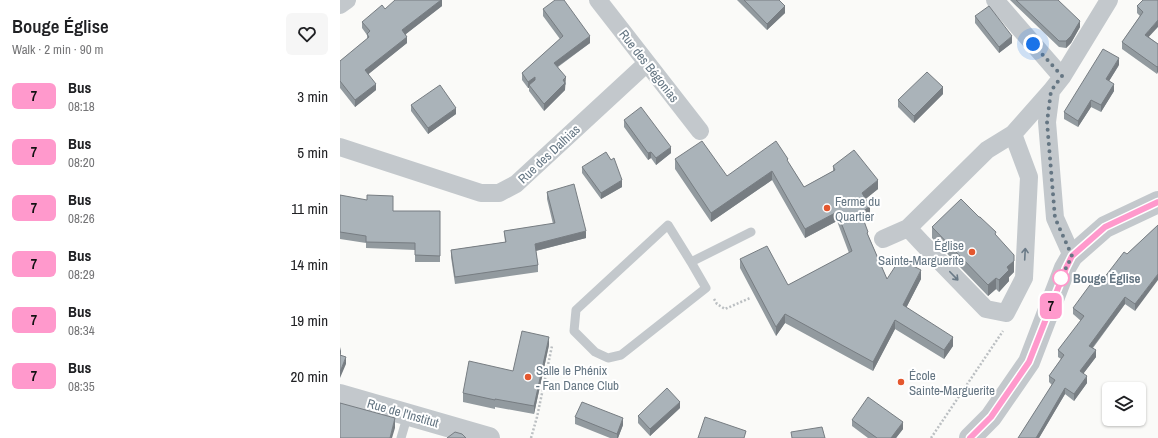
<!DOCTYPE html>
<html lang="en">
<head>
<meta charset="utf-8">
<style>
	:root { --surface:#fff; --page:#f6f6f6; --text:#202124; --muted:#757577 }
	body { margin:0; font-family:"Archivo Narrow",sans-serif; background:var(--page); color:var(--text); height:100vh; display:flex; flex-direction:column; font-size:15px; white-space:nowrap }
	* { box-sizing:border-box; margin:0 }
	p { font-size:13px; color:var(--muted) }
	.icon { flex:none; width:22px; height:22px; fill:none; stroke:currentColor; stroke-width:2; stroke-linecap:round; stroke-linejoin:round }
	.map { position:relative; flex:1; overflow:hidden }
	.details { display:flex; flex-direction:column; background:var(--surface); width:340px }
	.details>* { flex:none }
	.badge { padding:0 8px; border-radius:6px; font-size:14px; line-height:26px }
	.buttons { position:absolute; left:762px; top:382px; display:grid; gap:8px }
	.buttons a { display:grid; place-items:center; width:44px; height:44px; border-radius:6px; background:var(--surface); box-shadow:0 1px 3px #0004; font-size:20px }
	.you { position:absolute; width:20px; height:20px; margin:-10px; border:3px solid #fff; border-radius:50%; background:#1a73e8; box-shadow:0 0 0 6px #1a73e833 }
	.map>.badge { position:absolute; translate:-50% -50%; box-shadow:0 0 0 2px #fff }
	.round { display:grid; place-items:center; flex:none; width:42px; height:42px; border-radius:6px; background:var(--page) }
	.summary { display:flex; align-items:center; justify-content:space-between; height:68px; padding:0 12px }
	h1 { font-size:19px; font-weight:600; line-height:30px }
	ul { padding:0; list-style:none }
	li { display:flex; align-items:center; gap:12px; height:56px; padding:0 12px }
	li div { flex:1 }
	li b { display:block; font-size:15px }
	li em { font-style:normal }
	li .badge { min-width:44px; font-weight:700; text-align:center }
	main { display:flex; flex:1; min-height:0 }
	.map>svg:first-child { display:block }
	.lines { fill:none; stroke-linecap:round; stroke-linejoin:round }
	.path { stroke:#bbbfc2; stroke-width:2.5; stroke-dasharray:2 2; stroke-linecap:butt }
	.service { stroke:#c3c8cc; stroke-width:9 }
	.minor { stroke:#c3c8cc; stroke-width:18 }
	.tertiary { stroke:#c3c8cc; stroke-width:22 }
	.wall { fill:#929a9f }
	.shaded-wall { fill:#777d82 }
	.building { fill:#aab3b9; stroke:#777d82 }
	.oneway { stroke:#6a7a87 }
	.line-casing { stroke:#fff; stroke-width:9 }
	.line { stroke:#f9c; stroke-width:6 }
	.walk { stroke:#657683; stroke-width:4; stroke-dasharray:0 7.2 }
	.poi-dot { fill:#e4572e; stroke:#fff; stroke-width:1.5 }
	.stop-dot { fill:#fff; stroke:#f9c; stroke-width:2 }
	.labels { text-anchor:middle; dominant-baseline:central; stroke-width:4; stroke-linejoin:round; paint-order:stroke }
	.street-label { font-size:13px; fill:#657683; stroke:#fff }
	.poi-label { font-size:13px; fill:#657683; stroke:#fff; text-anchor:start }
	.stop-label { font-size:13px; font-weight:bold; fill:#657683; stroke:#fff; text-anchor:start }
</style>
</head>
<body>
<main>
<section class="details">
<div class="summary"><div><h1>Bouge Église</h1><p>Walk · 2 min · 90 m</p></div><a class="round"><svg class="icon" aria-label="heart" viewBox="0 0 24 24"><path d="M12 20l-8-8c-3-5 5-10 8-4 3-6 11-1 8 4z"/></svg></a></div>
<ul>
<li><span class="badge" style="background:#f9c;color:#111">7</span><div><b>Bus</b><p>08:18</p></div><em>3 min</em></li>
<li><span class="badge" style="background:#f9c;color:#111">7</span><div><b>Bus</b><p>08:20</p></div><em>5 min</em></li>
<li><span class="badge" style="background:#f9c;color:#111">7</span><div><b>Bus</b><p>08:26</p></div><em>11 min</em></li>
<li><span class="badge" style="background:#f9c;color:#111">7</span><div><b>Bus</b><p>08:29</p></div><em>14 min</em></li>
<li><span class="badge" style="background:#f9c;color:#111">7</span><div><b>Bus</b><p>08:34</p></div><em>19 min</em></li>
<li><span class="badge" style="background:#f9c;color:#111">7</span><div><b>Bus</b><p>08:35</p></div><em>20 min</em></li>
</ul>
</section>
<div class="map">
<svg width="818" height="438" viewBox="0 0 818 438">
	<rect width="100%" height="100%" fill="#fafaf8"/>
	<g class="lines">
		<!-- path -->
		<path class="path" d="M374,299L377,304L385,309L410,298
			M191,438L197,417L212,346
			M591,438L663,331"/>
		<!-- service -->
		<path class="service" d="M351,262L366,288L281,355L268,358L255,352L234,331L236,310L328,225L351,262L411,232
			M61,438L68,414"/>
		<!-- minor -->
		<path class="minor" d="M258,0L360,131
			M655,0L722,77
			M0,5L7,0
			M711,91L707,122L715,218L732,256
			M0,147L141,193H159L176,184L307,63
			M568,228L581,242L646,309L666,313L684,278L689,177L673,134
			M543,239L568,228L647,150L673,134L711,91L722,77L769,0"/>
		<!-- tertiary -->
		<path class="tertiary" d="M0,395L149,438
			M630,438L651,417L689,362L725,268L732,256L765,227L818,202"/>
	</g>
	<!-- wall -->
	<path class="wall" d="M102,0V6L66,34L67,43L28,74L36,90L15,107L0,88V61L27,39V35L22,28V22L45,9Z
		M397,0H439L445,13L427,30Z
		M670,0H718L740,27L731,43L726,48L719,47Z
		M803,0L809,37L818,44L817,74L782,49V42L800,16L797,13V6Z
		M203,9L250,43L218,67L226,84L225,85V90L204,111L189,91V88H188L182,80V73L220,39L203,16Z
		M635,16L672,43L659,53L635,23Z
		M779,65L769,81L774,91L761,112L751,107L738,127L724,119V112Z
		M603,94L574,123L558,107V100Z
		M71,105L116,114L88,134L71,111Z
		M284,120L331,153L316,165L311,158L308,160L284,127Z
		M335,159L387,176L448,162L464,187L493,171V166L538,189L525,199L530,215L524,220L528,235L547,279H581L566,308L613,346L604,359L555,329L533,371L445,323L436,336L400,268V259L448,285L509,253L497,221L465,238L432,180L371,222L335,169Z
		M242,167L282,187L261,199L242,173Z
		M207,192L246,238L196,251L198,265V272L115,284L111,257V250L165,242L164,231L213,224L207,199Z
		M0,195L53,211H100V262H75V250L26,248V243L0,239Z
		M818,225L795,311L785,304L753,348L756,357L743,374L747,383L734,401L725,394L699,438H678L712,385L709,382V376L721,359L718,357V350L741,321L733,314V308L764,278L787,254Z
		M592,227L656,235L674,272L669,277V281L659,292L656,289L648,296L592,238Z
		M209,345L194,414L155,407V409L123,402V393L173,371Z
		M340,408L310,436L298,423V416Z
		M235,417L283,425L278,438H270L235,424Z
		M512,420L563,429L556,438H528L512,426Z"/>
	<!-- shaded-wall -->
	<path class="shaded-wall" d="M101,0H102V6L62,37V30Z
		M445,6V13L427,30V24Z
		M818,20V27L805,41V35Z
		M740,21V27L731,43L726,48V41Z
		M250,36V43L214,69V63Z
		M672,36V43L659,53V47Z
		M67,37V43L25,77V70Z
		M779,58V65L766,86V79Z
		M818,66V72L817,74V67Z
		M195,77V83L189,85V88H188V82Z
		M226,77L225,90L204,111V104Z
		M36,84V90L15,107V100Z
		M774,84V91L761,112V105Z
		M603,87V94L574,123V116Z
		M751,100V107L738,127V121Z
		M116,108V114L88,134V128Z
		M331,147V153L316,165V158Z
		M311,152V158L308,160V153Z
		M432,171V180L371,222V213Z
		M282,180V187L261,199V193Z
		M538,180V189L522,202V193Z
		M530,206V215L521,222V213Z
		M497,212V221L465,238V229Z
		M246,231V238L195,251V244Z
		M674,255V272L669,277V281L659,292V280L667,267Z
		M581,270V279L563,314V305Z
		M818,274V280L795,311V304Z
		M656,278V289L648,296V285Z
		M785,297V304L749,352V346Z
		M445,314V323L436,336V327Z
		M555,320V329L533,371V362Z
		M209,337V345L194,414V406Z
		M613,337V346L604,359V350Z
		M1,347V354L0,357V351Z
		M756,350V357L740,378V371Z
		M6,357V364L0,378V372Z
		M747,376V383L734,401V394Z
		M725,388V394L699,438H696Z
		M340,402V408L310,436V429Z
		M55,418V428L52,438H50Z
		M283,418V425L278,438H277V434Z
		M563,422V429L556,438H551Z"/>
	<!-- building -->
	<path class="building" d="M55,0H101L62,30L67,37L25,70L36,84L15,100L0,81V61L29,37L27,34L30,31L22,22L42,5L45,9Z
		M215,0H224L250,36L214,63L226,77L223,80L225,83L204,104L189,85L195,80V77L188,82L182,73L223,36L203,9Z
		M404,0H439L445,6L427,24Z
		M676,0H718L740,21L731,36L726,41H719Z
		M803,0H818V20L805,35L818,44V66L817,67L782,42L803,12L797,6Z
		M649,6L672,36L659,47L635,16Z
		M763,49L779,58L766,79L774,84L761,105L751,100L738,121L724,112Z
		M587,72L603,87L574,116L558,100Z
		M100,85L116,108L88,128L71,105Z
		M301,107L331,147L316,158L311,152L308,153L284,120Z
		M362,141L387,176L436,141L448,159L447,160L464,187L495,170L493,166L514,150L538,180L522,193L530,206L521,213L528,232L527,233L547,279L560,259L581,270L563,305L613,337L604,350L555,320L533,362L445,314L436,327L400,259L427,246L448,285L512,251L497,212L465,229L432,171L371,213L335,159Z
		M266,152L271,160L274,158L282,180L261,193L242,167Z
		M234,184L246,231L195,244L198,265L115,277L111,250L166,242L164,231L215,223L207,192Z
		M0,195L27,200V195L53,196V211H100V256L75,255V243L26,242V236L0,232Z
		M621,199L639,217H640L656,232L655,234L674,255V261L667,267L669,270L659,280L656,278L648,285L592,227Z
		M818,225V274L795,304L785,297L749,346L756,350L740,371L747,376L734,394L725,388L696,438H678L715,380L709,376L724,355L718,350L744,316L733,308L758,274L764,278L784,252L787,254Z
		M182,331L209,337L194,406L155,399V400L123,393L129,361L173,371Z
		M0,355L6,357L0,372Z
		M327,388L340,402L310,429L298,416Z
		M528,397L563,422L551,438H537L512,420Z
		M242,402L283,418L277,434L235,417Z
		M0,403L55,418L50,438H0Z
		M365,417L406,431L404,438H358Z
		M482,427L485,438H452L451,432Z
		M115,432L122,434L126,438H107Z"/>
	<!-- one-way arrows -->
	<defs><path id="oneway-shaft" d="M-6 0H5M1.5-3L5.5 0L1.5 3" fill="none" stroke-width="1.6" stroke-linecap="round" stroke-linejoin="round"/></defs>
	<g class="oneway">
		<use href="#oneway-shaft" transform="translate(685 254) rotate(-87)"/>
		<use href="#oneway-shaft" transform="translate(614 276) rotate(46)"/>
	</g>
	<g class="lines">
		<!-- line casing -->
		<g class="line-casing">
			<path id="line" d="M630,438L651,417L689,362L726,268L732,256L765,227L818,202"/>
		</g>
		<!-- line -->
		<use href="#line" class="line"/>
		<!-- walk -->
		<path class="walk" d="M693,44L722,76L711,91L707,122L715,218L732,256L726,268L720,281L721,278"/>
	</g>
	<!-- markers -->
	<g class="poi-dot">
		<circle cx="487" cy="208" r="4"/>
		<circle cx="632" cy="252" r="4"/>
		<circle cx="188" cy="377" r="4"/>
		<circle cx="561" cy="382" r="4"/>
	</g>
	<circle class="stop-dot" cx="721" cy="278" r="8"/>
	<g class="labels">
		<!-- street labels -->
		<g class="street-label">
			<text transform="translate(309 66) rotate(52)">Rue des Bégonias</text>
			<text transform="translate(209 154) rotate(-43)">Rue des Dalhias</text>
			<text transform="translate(63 413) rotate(16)">Rue de l'Institut</text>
		</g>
		<!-- poi labels -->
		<g class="poi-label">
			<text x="495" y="201">Ferme du<tspan x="495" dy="15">Quartier</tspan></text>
			<text x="624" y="245" text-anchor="end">Église<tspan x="624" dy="15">Sainte-Marguerite</tspan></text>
			<text x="196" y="370">Salle le Phénix<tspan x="196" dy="15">- Fan Dance Club</tspan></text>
			<text x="569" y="375">École<tspan x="569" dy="15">Sainte-Marguerite</tspan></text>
		</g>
		<!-- stop labels -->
		<g class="stop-label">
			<text x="733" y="278">Bouge Église</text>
		</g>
	</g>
</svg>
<div class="buttons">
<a><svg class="icon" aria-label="layers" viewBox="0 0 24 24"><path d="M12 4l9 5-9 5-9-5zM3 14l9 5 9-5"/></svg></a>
</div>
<div class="you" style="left:693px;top:44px"></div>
<b class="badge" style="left:711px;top:306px;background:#f9c;color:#111">7</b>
</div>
</main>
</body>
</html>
